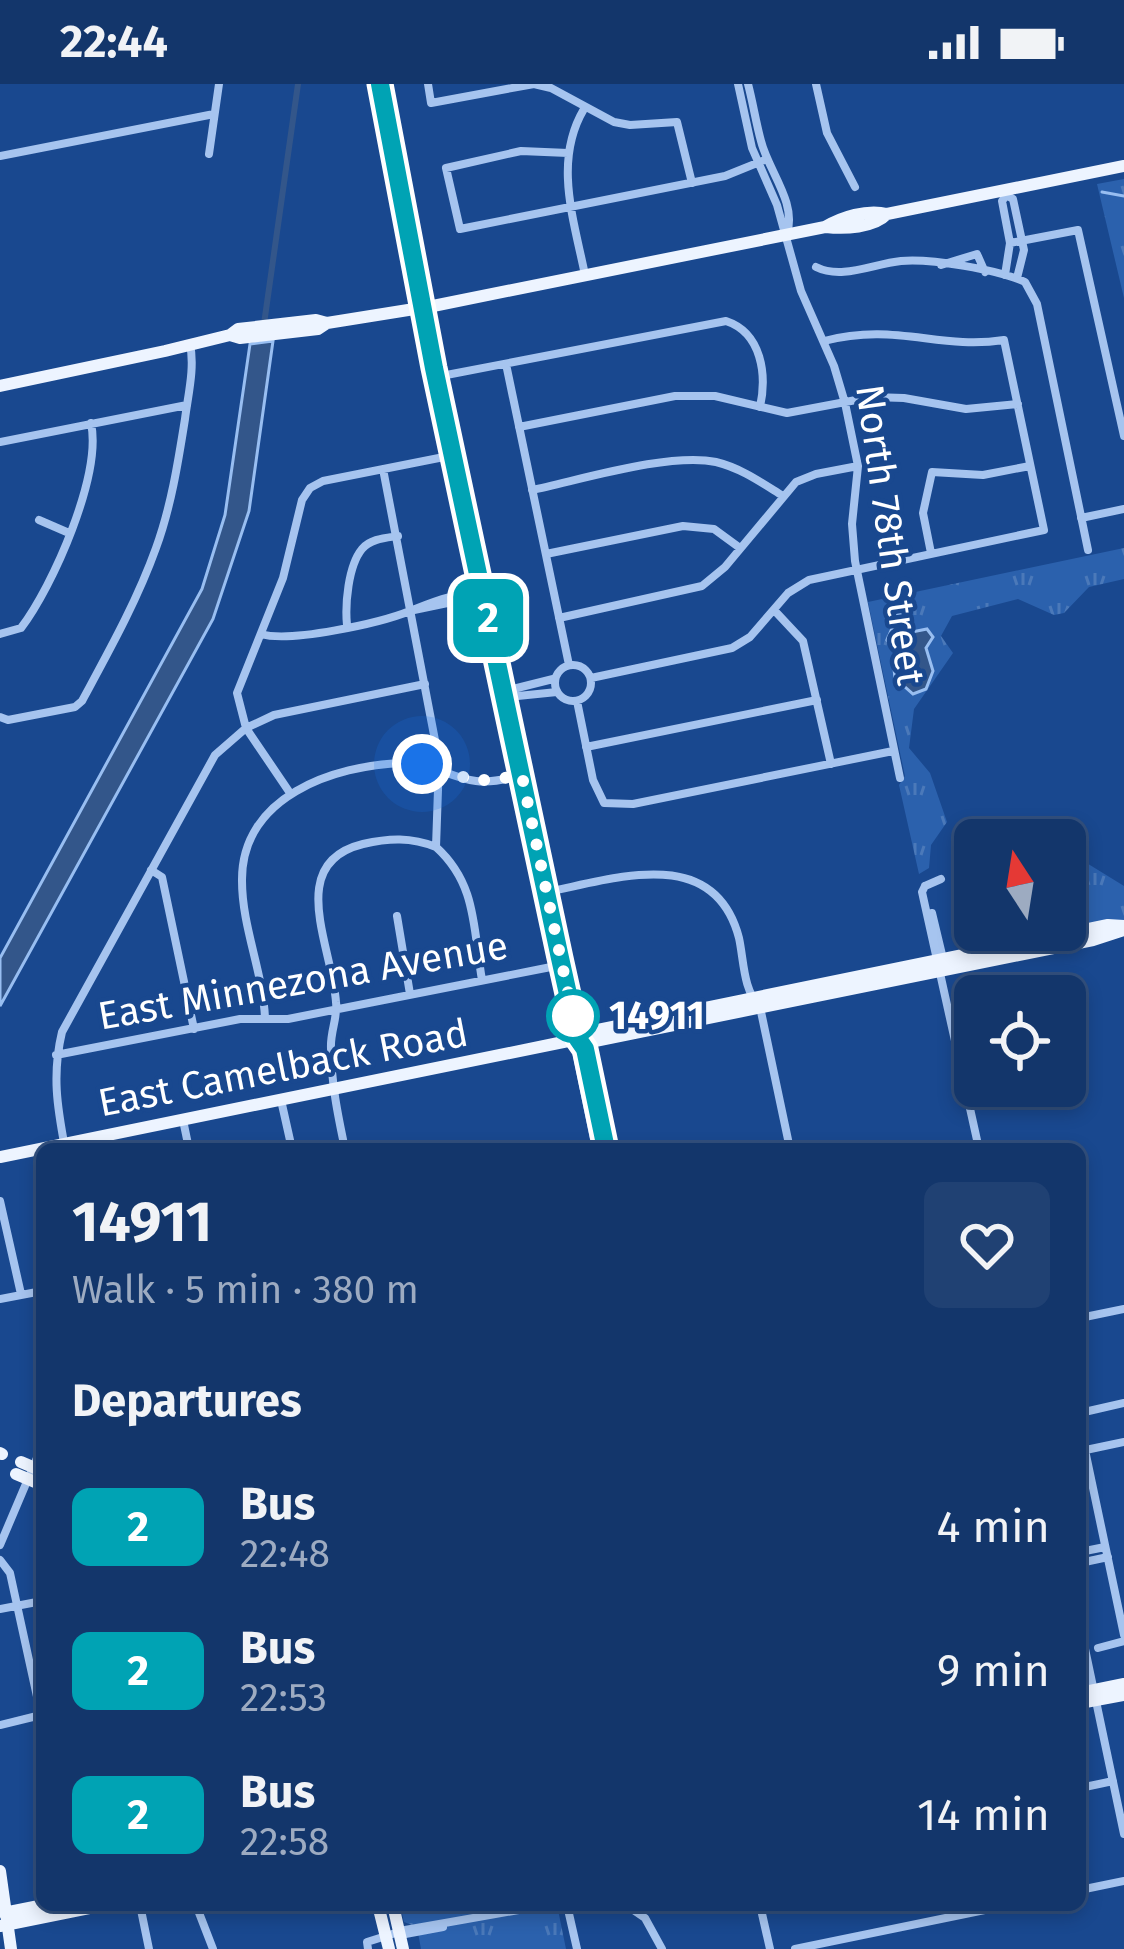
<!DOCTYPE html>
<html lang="en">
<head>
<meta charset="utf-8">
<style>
	:root { --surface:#13366b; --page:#204173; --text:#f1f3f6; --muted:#9dabc1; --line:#32507e }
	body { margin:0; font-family:"Fira Sans",sans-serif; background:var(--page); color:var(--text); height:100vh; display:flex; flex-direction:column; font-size:45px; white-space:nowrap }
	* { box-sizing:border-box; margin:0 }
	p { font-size:39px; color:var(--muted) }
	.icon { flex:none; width:66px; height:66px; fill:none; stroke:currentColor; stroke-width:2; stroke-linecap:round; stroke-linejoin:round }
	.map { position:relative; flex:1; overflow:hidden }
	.sheet { position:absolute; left:36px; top:1059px; width:1050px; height:768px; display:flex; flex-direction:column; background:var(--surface); border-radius:18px; box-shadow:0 6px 18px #0003,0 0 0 3px var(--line) }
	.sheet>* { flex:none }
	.badge { padding:0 24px; border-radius:18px; font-size:42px; line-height:78px }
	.needle { width:78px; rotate:348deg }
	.tools { position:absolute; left:954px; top:735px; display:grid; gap:24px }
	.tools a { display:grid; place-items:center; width:132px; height:132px; border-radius:18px; background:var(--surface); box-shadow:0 6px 18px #0003,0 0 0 3px var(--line); font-size:60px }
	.you { position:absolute; width:60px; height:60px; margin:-30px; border:9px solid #fff; border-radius:50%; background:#1a73e8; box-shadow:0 0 0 18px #1a73e833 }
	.map>.badge { position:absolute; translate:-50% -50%; box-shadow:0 0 0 6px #fff }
	h2 { padding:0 36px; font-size:45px; line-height:108px }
	.round { display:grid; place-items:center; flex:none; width:126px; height:126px; border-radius:18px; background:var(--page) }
	.summary { display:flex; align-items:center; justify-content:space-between; height:204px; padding:0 36px }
	h1 { font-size:57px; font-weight:700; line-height:90px }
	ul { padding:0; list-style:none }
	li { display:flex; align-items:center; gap:36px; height:144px; padding:0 36px }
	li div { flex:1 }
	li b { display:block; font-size:45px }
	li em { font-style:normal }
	li .badge { min-width:132px; font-weight:700; text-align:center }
	.status { display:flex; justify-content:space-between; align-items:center; height:84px; padding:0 60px; background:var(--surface); direction:ltr }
	.status svg { height:33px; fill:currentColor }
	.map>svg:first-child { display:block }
	.grass { fill:url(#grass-tufts) }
	.water { fill:#33568a; stroke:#98bef1; stroke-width:3 }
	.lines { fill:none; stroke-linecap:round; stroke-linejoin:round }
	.stream { stroke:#98bef1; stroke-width:3 }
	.canal { stroke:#33568a; stroke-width:6 }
	.minor { stroke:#a6c4ef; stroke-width:8 }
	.major { stroke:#edf4ff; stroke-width:12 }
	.line-casing { stroke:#fff; stroke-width:27 }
	.line { stroke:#00a3b4; stroke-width:18 }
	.walk { stroke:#fff; stroke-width:12; stroke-dasharray:0 21.6 }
	.stop-dot { fill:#fff; stroke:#00a3b4; stroke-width:6 }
	.labels { text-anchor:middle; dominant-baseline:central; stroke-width:9; stroke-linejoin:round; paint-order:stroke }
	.street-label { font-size:39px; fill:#fff; stroke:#19488f }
	.stop-label { font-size:39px; font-weight:bold; fill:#fff; stroke:#19488f; text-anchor:start }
</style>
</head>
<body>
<div class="status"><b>22:44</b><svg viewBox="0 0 49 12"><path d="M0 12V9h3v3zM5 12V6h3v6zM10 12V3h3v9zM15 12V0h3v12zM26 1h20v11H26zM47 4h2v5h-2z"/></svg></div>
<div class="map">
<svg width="1124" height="1865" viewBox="0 0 1124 1865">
	<defs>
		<pattern id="grass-tufts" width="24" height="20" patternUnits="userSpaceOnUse" patternTransform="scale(3)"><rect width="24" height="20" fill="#2b61ad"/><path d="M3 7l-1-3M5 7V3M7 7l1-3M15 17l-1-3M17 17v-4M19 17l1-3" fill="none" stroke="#4b79b9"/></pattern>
	</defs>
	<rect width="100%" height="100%" fill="#19488f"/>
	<!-- grass -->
	<path class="grass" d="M1124,95V214L1097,100Z
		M1124,464V495L1089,503L1064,529L1054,531L1018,515L952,532L941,552L953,569L914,625L909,664L930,689L947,738L931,761L929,784L919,790L899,701L905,692L868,518Z
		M1072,770L1124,802V837L1065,840V782Z
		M400,1821H557L566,1865H421L417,1843L404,1838Z"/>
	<!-- water -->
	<path class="water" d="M273,257L249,427L213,535L0,922V874L202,505L225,431L250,260Z
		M904,529L907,549L927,545L933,553L926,564L933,587L926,605L913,610L895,594L894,585L900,574L887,556L898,530Z"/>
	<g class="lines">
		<!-- stream -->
		<path class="stream" d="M1102,108L1124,112"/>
		<!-- canal -->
		<path class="canal" d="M264,240L298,0"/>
		<!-- minor -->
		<path class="minor" d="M380,0L439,306L561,881L578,955L585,965L606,1065
			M428,0L431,19L534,0L551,4L614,38L630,41L677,38L692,99
			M738,0L752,64L777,121L801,207L834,282L845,319L858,382L852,440L855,477L900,694
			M748,0C753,19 756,39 761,57C768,86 797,119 787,149
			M816,0L827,49L855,103
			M584,25C553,77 574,136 585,191
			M568,69L521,67L446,84L460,145L725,92L767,75
			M209,70L219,0
			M0,72L214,30
			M1001,108L1013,115L1024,166L1017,194
			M1010,159L1078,146L1124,352
			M941,181L977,170L985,188
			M816,183C842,196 872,180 901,177C929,174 1000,186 1025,198L1037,220L1088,466
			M1005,191L1010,159L1002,117L1006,112
			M506,280L569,581
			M436,293L726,237C762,249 767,291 760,323
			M519,343L675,312H715L787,329L872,313L904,314L966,325L1018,320
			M0,358L187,321
			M383,385L439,677L436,763C477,800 473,844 482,896
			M532,406C580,396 670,368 716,378C741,384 762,399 783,412
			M1081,434L1124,425
			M39,436L69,449
			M931,469L923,429L932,388L983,391L1030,382
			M546,470L683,442L714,445L740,464
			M414,526L481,512
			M774,526L803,557L831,680
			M559,534L702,502L725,483L796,398L816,390L858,382
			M347,541C345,521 348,482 362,465C370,455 385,454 398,452
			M0,550L21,544C53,502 102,391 91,339
			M261,550C290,559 380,539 410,527C433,518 458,507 483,511
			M555 599a18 18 0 1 1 36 0a18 18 0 1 1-36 0Z
			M591,594L732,564L750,553L788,509L809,496L1044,446L1004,256C938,266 896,238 824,257
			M506,611L513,605L553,595
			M507,613L557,608
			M577,617L593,696L604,719L633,720L893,667
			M0,633L8,636L75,623L82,617C109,567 137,517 156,464C171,423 178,379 185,335C188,311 195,284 190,260
			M586,663L817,616
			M290,709L246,644L237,609L283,494L302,416L310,404L323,397L454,371
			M151,786L162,793L194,945
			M925,802L922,808L979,1065
			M925,802L941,795
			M547,808C614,795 714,759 739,854C744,877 743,906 760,923L790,1065
			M932,829L944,879
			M397,832L410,910
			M265,934C263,888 242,843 242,797C241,713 333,681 404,679C430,678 451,694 476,697C491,699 507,695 522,692
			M578,956L576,967L596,1065
			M56,971L240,935H288L561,881
			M281,1016L292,1065
			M183,1036L189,1065
			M65,1064C57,1022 52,990 62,948L215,671L246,644L274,631L425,600
			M345,1065C338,1032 331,998 331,964C330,948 338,933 336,918C332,862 285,779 363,760C389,754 411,753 436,763
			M0,1117L21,1210
			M0,1215L42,1207
			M1080,1234L1124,1225
			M1080,1329L1124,1319
			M1085,1366L1124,1551
			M1081,1367L1124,1358
			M0,1461L42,1362
			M1080,1468L1105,1463
			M0,1476L10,1489L41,1631
			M1080,1479L1108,1473
			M0,1525L42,1517
			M1080,1541L1124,1750
			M1098,1564L1124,1557
			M1080,1629H1083
			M0,1641L41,1631
			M1080,1704L1113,1697
			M1080,1806L1124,1797
			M140,1821L149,1865
			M196,1821L213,1865
			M567,1821L577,1865
			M626,1821L645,1834L662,1865
			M760,1821L770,1865
			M400,1851L443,1843
			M368,1865L367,1858L405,1846L547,1821
			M795,1865L1009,1821"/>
		<!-- major -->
		<path class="major" d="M826,143C844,145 874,144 887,130
			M230,251L240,254L318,245L327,239L433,222L825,143C842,133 867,125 887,130L1124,82
			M0,302L165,267L230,251L238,245L316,236L327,239
			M578,955L590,958L1093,856L1124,846
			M0,1073L578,955L588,948L1108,841L1124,842
			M0,1369L2,1370
			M21,1378L42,1387
			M16,1390L42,1401
			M1080,1609L1124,1600
			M1080,1619L1124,1611
			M0,1787L11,1865
			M378,1821L389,1865
			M393,1821L403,1865
			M4,1829L44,1821
			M0,1842L104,1821"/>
	</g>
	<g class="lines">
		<!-- line casing -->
		<g class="line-casing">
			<path id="line" d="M380,0L434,284L560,874L578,955L585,965L606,1065"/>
		</g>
		<!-- line -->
		<use href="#line" class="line"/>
		<!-- walk -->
		<path class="walk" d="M422,680L476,697L522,692L573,932"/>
	</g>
	<!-- markers -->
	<circle class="stop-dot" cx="573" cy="932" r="24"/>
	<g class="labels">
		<!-- street labels -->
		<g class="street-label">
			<text transform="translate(890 451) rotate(82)">North 78th Street</text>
			<text transform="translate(303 897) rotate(-10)">East Minnezona Avenue</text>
			<text transform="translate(283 984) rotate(-11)">East Camelback Road</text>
		</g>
		<!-- stop labels -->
		<g class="stop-label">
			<text x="609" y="932">14911</text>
		</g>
	</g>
</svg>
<div class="tools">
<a><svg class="needle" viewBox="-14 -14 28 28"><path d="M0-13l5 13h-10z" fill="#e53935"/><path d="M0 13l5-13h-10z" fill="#9dabc1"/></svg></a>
<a><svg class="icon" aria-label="locate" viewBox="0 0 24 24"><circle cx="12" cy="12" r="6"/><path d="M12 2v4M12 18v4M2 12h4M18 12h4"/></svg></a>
</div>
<div class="you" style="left:422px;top:680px"></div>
<b class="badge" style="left:488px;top:534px;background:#00a3b4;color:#fff">2</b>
<section class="sheet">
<div class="summary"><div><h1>14911</h1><p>Walk · 5 min · 380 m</p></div><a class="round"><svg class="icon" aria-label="heart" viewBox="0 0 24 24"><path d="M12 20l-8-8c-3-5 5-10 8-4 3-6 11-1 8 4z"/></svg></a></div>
<h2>Departures</h2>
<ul>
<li><span class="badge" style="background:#00a3b4;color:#fff">2</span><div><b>Bus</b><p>22:48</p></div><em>4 min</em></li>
<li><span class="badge" style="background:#00a3b4;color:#fff">2</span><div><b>Bus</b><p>22:53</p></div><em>9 min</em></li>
<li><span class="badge" style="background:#00a3b4;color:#fff">2</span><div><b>Bus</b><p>22:58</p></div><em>14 min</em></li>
</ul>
</section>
</div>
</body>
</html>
